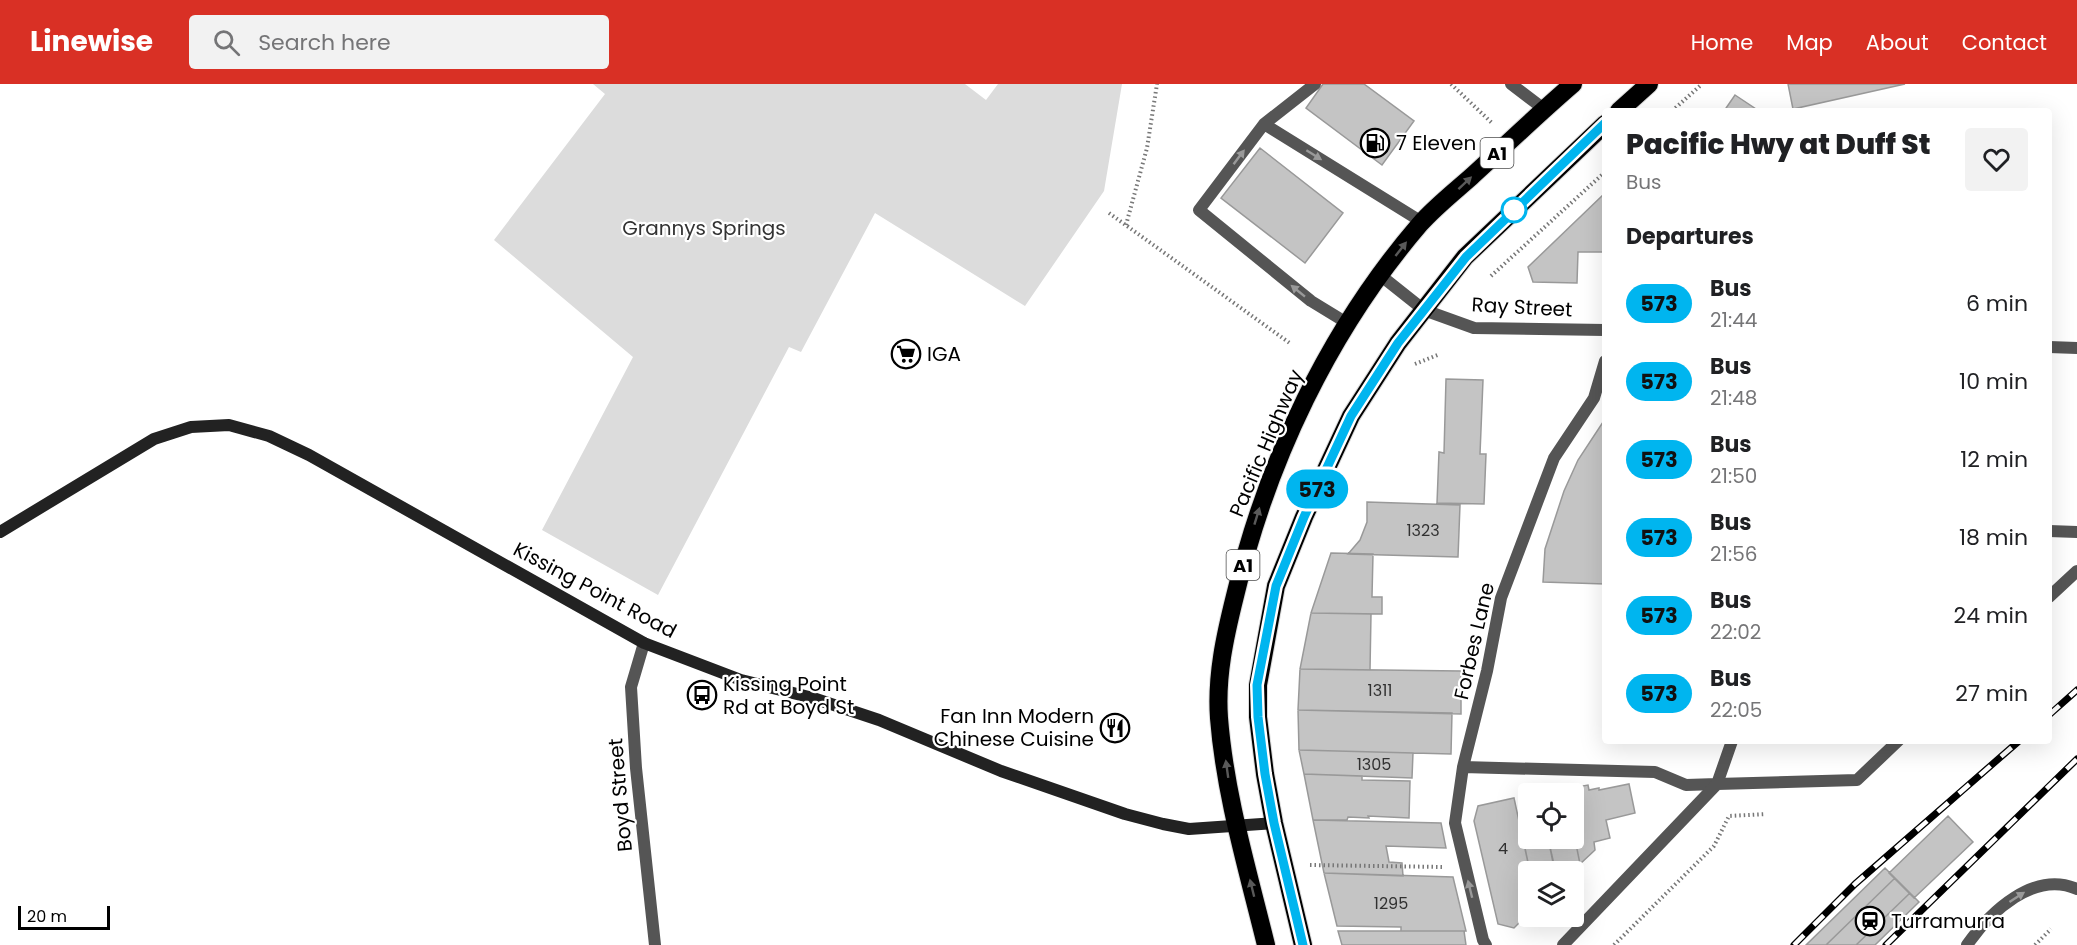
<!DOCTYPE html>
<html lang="en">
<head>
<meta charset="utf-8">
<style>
	:root { --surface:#fff; --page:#f2f2f2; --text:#202124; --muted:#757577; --accent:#d93025 }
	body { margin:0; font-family:Poppins,sans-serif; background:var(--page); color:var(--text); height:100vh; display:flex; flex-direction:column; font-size:22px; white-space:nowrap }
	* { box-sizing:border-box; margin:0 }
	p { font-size:20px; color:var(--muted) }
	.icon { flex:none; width:33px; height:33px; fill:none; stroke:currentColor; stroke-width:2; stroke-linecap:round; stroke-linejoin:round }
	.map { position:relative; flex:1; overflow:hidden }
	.side { position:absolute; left:1602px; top:24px; width:450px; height:636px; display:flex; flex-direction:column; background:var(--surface); border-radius:6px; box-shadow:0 6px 24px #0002 }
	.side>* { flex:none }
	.badge { padding:0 12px; border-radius:20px; font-size:21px; line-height:39px }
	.controls { position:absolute; left:1518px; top:699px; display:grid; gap:12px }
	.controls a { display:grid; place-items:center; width:66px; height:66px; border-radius:6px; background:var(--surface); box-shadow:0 6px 24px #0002; font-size:30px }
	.scale { position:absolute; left:18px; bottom:15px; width:92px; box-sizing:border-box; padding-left:6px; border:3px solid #000; border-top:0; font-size:16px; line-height:21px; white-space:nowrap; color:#000; -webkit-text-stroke:4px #fff; paint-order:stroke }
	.map>.badge { position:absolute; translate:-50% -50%; box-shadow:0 0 0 3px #fff }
	h2 { padding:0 24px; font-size:22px; line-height:54px }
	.round { display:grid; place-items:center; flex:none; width:63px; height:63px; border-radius:6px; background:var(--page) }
	.headline { display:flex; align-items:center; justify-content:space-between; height:102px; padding:0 24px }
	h1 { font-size:28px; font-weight:800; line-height:45px }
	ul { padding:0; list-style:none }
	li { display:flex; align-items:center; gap:18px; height:78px; padding:0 24px }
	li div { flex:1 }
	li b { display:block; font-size:22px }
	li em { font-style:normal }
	li .badge { min-width:66px; font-weight:700; text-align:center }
	header { display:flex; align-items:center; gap:36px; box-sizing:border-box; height:84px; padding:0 30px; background:var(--accent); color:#fff }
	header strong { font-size:28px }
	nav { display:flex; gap:33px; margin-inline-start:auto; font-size:21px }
	.search { width:420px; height:54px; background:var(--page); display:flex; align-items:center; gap:15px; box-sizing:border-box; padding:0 21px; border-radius:6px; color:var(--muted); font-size:22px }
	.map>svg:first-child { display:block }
	.green { fill:#dcdcdc }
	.building { fill:#c4c4c4; stroke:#999; stroke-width:1.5 }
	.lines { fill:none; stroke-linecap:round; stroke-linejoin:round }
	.highway-casing { stroke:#dbdbdb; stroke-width:20 }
	.path { stroke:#777; stroke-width:4; stroke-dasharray:1.5 3; stroke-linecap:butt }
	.lane { stroke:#555; stroke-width:12 }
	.street { stroke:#555; stroke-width:12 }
	.secondary { stroke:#222; stroke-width:12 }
	.highway { stroke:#000; stroke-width:18 }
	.rail-casing { stroke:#000; stroke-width:7 }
	.rail { stroke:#fff; stroke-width:4.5; stroke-dasharray:14; stroke-linecap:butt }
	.oneway { fill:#999 }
	.oneway2 { fill:#595959 }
	.line-casing { stroke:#fff; stroke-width:14 }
	.line { stroke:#00b5ef; stroke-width:9 }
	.stop-dot { fill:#fff; stroke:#00b5ef; stroke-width:3 }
	.labels { text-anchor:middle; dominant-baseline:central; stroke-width:4.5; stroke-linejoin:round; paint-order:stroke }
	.number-label { font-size:16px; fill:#313131 }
	.shield { fill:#fff; stroke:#4c4c4c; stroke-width:1.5 }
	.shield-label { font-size:18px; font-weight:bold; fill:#000 }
	.poi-label { font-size:20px; fill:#000; stroke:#fff; text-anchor:start }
	.park-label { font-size:20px; fill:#333; stroke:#fff }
	.street-label { font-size:20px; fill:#000; stroke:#fff }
</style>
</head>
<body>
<header>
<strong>Linewise</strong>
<div class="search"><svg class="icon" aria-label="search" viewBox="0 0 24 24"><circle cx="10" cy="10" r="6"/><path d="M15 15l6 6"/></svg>Search here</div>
<nav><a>Home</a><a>Map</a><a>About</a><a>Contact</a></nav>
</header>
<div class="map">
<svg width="2077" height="861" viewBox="0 0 2077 861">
	<rect width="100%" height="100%" fill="#fff"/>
	<!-- green -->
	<path class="green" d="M593,0H965L986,16L998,0H1122L1104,107L1025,222L875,129L801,268L789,263L658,511L542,446L633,273L494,156L605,10Z"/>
	<!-- building -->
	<path class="building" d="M1323,0H1364L1414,37L1382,81L1306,24Z
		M1788,0H1905L1793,25Z
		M1735,11L1759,27H1724Z
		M1260,64L1343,129L1305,179L1221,114Z
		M1604,110L1605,200H1603L1604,168H1578L1577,199L1533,198L1528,183Z
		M1446,295L1483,296L1480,370H1486L1484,420L1437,419L1439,368L1444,369Z
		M1605,335V500L1543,498L1545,465L1564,407L1578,376Z
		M1367,418L1460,421L1458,473L1348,470L1360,456L1367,438Z
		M1331,469L1373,470L1372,513H1382V530L1311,529Z
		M1311,529L1371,530L1370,586L1300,585Z
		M1300,585L1461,587V630L1298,626Z
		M1298,626L1452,629L1451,670L1299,666Z
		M1299,666L1413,669L1412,694L1304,690Z
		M1304,690L1362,692V696L1410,697L1409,734L1368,732L1369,734L1348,733L1347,736H1313Z
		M1629,700L1635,729L1606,736L1610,754L1594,758L1595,766L1580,780L1574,750V710H1572L1571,704L1588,701L1589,706L1599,704V706Z
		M1514,714L1530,788H1528V830L1514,844L1498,840L1474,737L1478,722Z
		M1948,732L1973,758L1914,814L1889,789Z
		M1313,736L1441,739L1446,764L1386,762L1389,778L1402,779L1403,792L1324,789Z
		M1528,738V754H1548L1555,788H1530L1520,740Z
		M1574,750L1580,780L1555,785L1548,754H1574Z
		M1885,784L1919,818L1875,861H1806Z
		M1324,789L1453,793L1466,847H1401V843L1337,842Z
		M1895,794L1910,809L1856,861H1826Z
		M1338,847H1464L1466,861H1342Z"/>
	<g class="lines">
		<!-- highway casing -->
		<g class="highway-casing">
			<path id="highway" d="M1619,27L1649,0
				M1266,861C1248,787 1225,711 1219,634C1216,592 1225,552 1235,512C1267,377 1329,246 1420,140C1435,123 1454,108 1471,93C1505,62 1538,30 1573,0
				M1303,861L1274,739L1265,690L1258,633V601L1276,502L1304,433L1351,332L1398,259L1465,173L1605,40"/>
		</g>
		<!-- path -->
		<path class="path" d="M1451,0L1492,39
			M1672,27L1702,0
			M1109,129L1291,260
			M1126,141L1147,64L1157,0
			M1491,192L1605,88
			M1415,280L1440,270
			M1310,781L1443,783
			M1614,861L1714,762L1729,732L1766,730
			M2035,861L2051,845"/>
		<!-- lane -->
		<path class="lane" d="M1315,0L1264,40L1199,126L1311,217L1347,239
			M1264,40L1422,138
			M2049,447L2077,448
			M1463,683L1655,688L1686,701L1717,700L1732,657
			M1486,861L1483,856L1455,739L1463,683L1487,587L1501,514L1554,374L1594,314L1605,277
			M1967,861C1990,828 2034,786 2077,805"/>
		<!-- street -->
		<path class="street" d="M1511,0L1544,25
			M1380,191L1424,226L1474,244L1605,246
			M2049,263L2077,264
			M2049,513L2077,487
			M644,559L631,603L636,684L655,861
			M1563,861L1717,700L1857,696L1898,657"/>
		<!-- secondary -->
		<path class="secondary" d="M0,448L154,355L191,343L229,341L269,352L309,371L644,559L741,596L813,614L879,636L1001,687L1125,730L1163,740L1189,745L1274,739"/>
		<!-- highway -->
		<use href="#highway" class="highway"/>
		<!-- rail casing -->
		<g class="rail-casing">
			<path id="rail" d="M2049,631L2077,606
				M1794,861L1855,800L2019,657
				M1886,861L2077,675"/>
		</g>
		<!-- rail -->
		<use href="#rail" class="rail"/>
	</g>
	<!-- one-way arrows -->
	<defs><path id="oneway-solid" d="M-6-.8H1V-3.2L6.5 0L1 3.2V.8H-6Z" transform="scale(1.5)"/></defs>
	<g class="oneway">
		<use href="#oneway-solid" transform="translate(1314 71) rotate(32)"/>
		<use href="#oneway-solid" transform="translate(1239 73) rotate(-53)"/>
		<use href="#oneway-solid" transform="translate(1298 207) rotate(-141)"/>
		<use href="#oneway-solid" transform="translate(1470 805) rotate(-104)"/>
		<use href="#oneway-solid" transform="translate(2017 813) rotate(-33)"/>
	</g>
	<g class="oneway2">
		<use href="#oneway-solid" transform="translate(1465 99) rotate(-43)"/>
		<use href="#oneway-solid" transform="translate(1401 165) rotate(-52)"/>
		<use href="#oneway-solid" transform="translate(1257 432) rotate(-73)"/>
		<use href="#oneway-solid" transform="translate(1227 685) rotate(-98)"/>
		<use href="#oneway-solid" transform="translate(1252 804) rotate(-104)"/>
	</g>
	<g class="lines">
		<!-- line casing -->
		<g class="line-casing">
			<path id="line" d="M1303,861L1274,739L1265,690L1258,633L1257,601L1276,502L1304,433L1351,332L1398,259L1466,173L1605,39"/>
		</g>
		<!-- line -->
		<use href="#line" class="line"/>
	</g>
	<!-- icons -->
	<defs>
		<g id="fuel-ring" transform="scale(1.5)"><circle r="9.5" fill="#fff" stroke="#000" stroke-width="1.5"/><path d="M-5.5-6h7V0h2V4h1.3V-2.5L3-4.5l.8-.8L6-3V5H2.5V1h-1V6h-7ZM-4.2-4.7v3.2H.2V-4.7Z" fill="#000"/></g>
		<g id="supermarket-ring" transform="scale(1.5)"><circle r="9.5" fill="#fff" stroke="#000" stroke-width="1.5"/><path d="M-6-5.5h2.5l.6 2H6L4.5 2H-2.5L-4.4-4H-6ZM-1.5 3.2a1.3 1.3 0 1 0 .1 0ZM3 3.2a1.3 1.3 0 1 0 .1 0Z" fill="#000"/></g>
		<g id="bus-ring" transform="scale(1.5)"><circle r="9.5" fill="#fff" stroke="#000" stroke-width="1.5"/><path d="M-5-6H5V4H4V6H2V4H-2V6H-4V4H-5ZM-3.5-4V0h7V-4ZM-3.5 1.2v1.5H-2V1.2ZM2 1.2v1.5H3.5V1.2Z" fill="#000"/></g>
		<g id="restaurant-ring" transform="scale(1.5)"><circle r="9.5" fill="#fff" stroke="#000" stroke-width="1.5"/><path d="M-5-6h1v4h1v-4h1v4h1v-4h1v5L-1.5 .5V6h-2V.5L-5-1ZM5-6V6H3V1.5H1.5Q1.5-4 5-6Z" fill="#000"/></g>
		<g id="station-ring" transform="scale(1.5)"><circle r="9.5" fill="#fff" stroke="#000" stroke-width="1.5"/><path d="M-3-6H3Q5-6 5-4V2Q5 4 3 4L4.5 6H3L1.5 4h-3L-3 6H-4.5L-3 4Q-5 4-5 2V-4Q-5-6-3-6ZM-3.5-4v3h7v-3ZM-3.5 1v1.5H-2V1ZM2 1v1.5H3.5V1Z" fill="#000"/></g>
	</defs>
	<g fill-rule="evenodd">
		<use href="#fuel-ring" x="1375" y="59"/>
		<use href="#supermarket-ring" x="906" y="270"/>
		<use href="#bus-ring" x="702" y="611"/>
		<use href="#restaurant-ring" x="1115" y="644"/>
		<use href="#station-ring" x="1870" y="837"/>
	</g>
	<!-- markers -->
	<circle class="stop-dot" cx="1514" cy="126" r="12"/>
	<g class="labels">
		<!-- number labels -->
		<g class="number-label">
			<text x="1423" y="446">1323</text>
			<text x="1380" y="606">1311</text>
			<text x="1374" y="680">1305</text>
			<text x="1503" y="764">4</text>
			<text x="1391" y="819">1295</text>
		</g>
		<!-- shield labels -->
		<g class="shield">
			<rect x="1480.5" y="54" width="33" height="30" rx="4.5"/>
			<rect x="1226.5" y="466" width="33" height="30" rx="4.5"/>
		</g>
		<g class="shield-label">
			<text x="1497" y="69">A1</text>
			<text x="1243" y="481">A1</text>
		</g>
		<!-- poi labels -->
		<g class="poi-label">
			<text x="1396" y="59">7 Eleven</text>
			<text x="927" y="270">IGA</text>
			<text x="723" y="600">Kissing Point<tspan x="723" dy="23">Rd at Boyd St</tspan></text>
			<text x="1094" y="632" text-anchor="end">Fan Inn Modern<tspan x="1094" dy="23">Chinese Cuisine</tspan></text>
			<text x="1891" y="837">Turramurra</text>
		</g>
		<!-- park labels -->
		<g class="park-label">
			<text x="704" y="144">Grannys Springs</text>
		</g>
		<!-- street labels -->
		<g class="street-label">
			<text transform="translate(1522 223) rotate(3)">Ray Street</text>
			<text transform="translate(1266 359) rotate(-67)">Pacific Highway</text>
			<text transform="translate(595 506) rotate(28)">Kissing Point Road</text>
			<text transform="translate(1474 557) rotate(-77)">Forbes Lane</text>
			<text transform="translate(620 711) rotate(-95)">Boyd Street</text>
		</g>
	</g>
</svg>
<div class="controls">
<a><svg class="icon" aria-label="locate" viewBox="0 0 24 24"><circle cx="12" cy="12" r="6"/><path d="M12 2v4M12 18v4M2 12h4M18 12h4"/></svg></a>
<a><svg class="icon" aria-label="layers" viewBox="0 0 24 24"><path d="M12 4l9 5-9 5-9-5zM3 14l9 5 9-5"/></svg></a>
</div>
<div class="scale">20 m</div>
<b class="badge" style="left:1317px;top:405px;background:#00b5ef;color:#111">573</b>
<section class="side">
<div class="headline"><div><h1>Pacific Hwy at Duff St</h1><p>Bus</p></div><a class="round"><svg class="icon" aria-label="heart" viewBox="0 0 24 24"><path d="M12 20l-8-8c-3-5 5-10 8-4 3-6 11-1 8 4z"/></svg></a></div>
<h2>Departures</h2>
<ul>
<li><span class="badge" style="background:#00b5ef;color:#111">573</span><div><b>Bus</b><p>21:44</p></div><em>6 min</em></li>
<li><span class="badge" style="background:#00b5ef;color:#111">573</span><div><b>Bus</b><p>21:48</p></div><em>10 min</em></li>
<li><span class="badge" style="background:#00b5ef;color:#111">573</span><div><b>Bus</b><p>21:50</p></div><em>12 min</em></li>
<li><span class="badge" style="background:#00b5ef;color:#111">573</span><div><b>Bus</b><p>21:56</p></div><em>18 min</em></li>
<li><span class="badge" style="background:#00b5ef;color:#111">573</span><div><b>Bus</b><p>22:02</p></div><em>24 min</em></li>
<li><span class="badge" style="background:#00b5ef;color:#111">573</span><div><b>Bus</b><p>22:05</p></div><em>27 min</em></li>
</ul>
</section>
</div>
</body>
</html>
